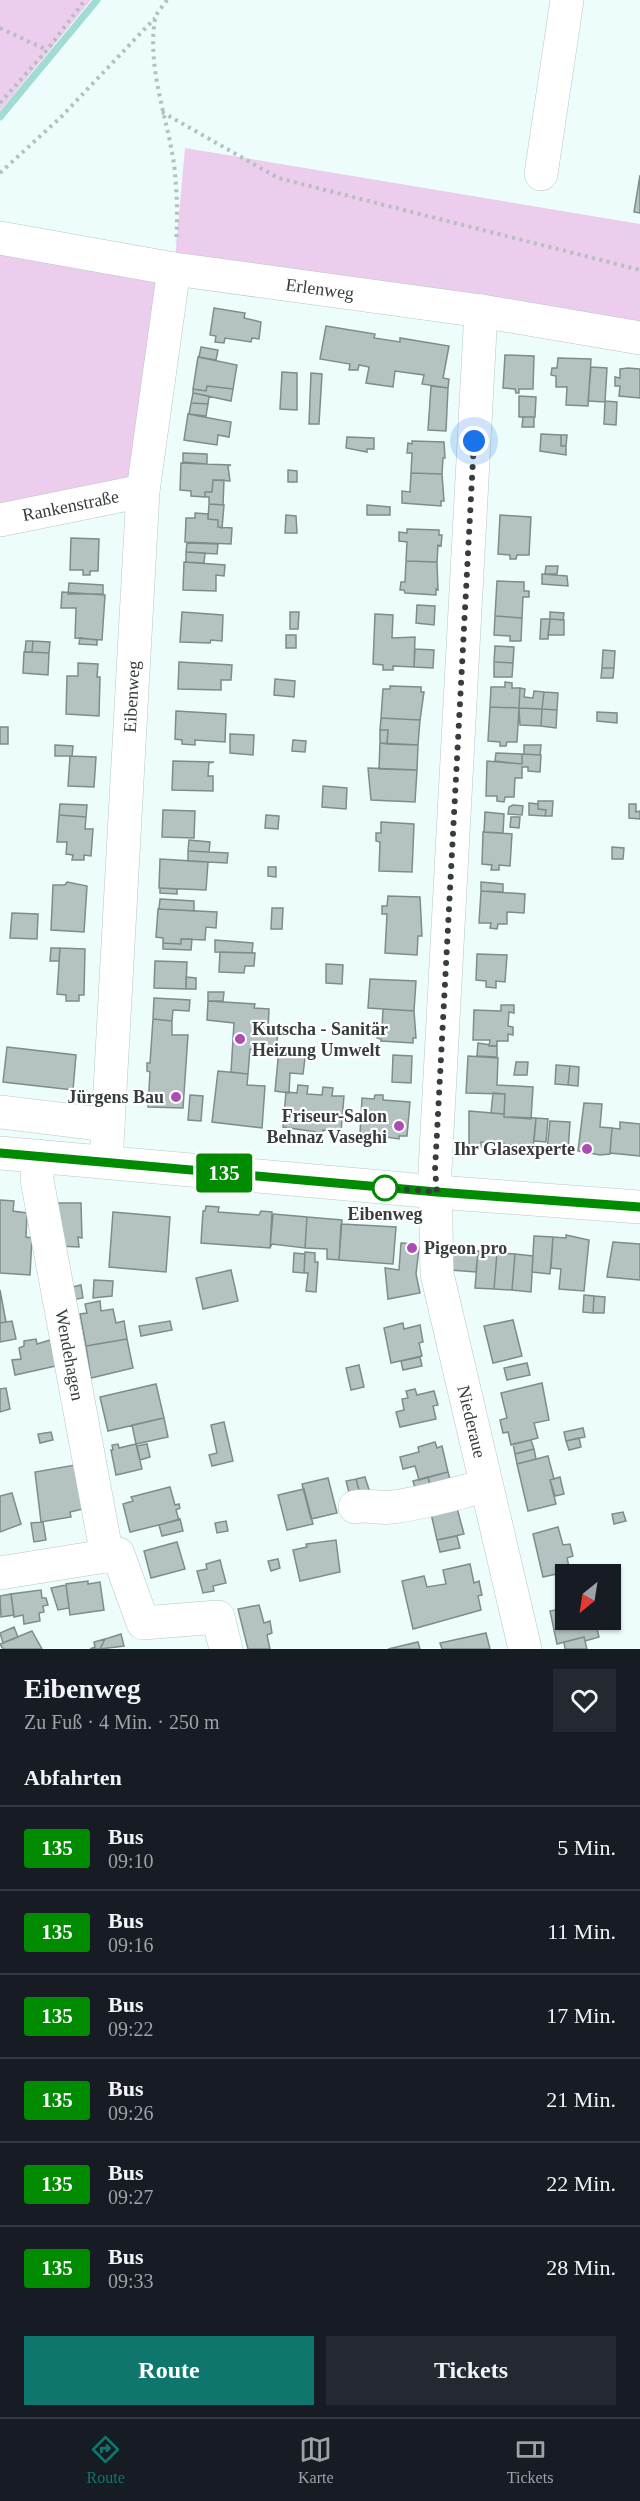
<!DOCTYPE html>
<html lang="de">
<head>
<meta charset="utf-8">
<style>
	:root { --surface:#171b24; --page:#242831; --text:#f1f3f6; --muted:#9ea1a6; --line:#363941; --accent:#0f766e }
	body { margin:0; font-family:Georgia,serif; background:var(--page); color:var(--text); height:100vh; display:flex; flex-direction:column; font-size:22px; white-space:nowrap }
	* { box-sizing:border-box; margin:0 }
	p { font-size:20px; color:var(--muted) }
	.icon { flex:none; width:33px; height:33px; fill:none; stroke:currentColor; stroke-width:2; stroke-linecap:round; stroke-linejoin:round }
	.map { position:relative; height:1649px; overflow:hidden }
	.sheet { display:flex; flex-direction:column; background:var(--surface); flex:1 }
	.sheet>* { flex:none }
	.badge { padding:0 12px; border-radius:4px; font-size:21px; line-height:39px }
	.needle { width:39px; rotate:210deg }
	.controls { position:absolute; left:555px; top:1564px; display:grid; gap:12px }
	.controls a { display:grid; place-items:center; width:66px; height:66px; border-radius:0px; background:var(--surface); box-shadow:0 2px 4px #0004; font-size:30px }
	.you { position:absolute; width:30px; height:30px; margin:-15px; border:4px solid #fff; border-radius:50%; background:#1a73e8; box-shadow:0 0 0 9px #1a73e833 }
	.map>.badge { position:absolute; translate:-50% -50%; box-shadow:0 0 0 3px #fff }
	h2 { padding:0 24px; font-size:22px; line-height:54px }
	.round { display:grid; place-items:center; flex:none; width:63px; height:63px; border-radius:0px; background:var(--page) }
	.head { display:flex; align-items:center; justify-content:space-between; height:102px; padding:0 24px }
	h1 { font-size:28px; font-weight:700; line-height:45px }
	.action { display:flex; gap:12px; margin-top:auto; padding:12px 24px }
	.action a { flex:1; height:69px; border-radius:0px; background:var(--accent); color:#fff; font-size:24px; font-weight:700; line-height:69px; text-align:center }
	.action a+a { background:var(--page); color:var(--text) }
	ul { padding:0; list-style:none }
	li { display:flex; align-items:center; gap:18px; height:84px; padding:0 24px; border-top:2px solid var(--line) }
	li div { flex:1 }
	li b { display:block; font-size:22px }
	li em { font-style:normal }
	li .badge { min-width:66px; font-weight:700; text-align:center }
	.dock { display:flex; justify-content:space-around; align-items:center; height:84px; border-top:2px solid var(--line); background:var(--surface); font-size:16px; color:var(--muted) }
	.dock a { display:grid; justify-items:center; gap:3px }
	.dock .current { color:var(--accent) }
	.map>svg:first-child { display:block }
	.green { fill:#eccdee }
	.lines { fill:none; stroke-linecap:round; stroke-linejoin:round }
	.stream { stroke:#a2dbd4; stroke-width:7 }
	.building { fill:#b4c3c1; stroke:#7e8c8a; stroke-width:1.5 }
	.minor-casing { stroke:#b8c7c5; stroke-width:34 }
	.path { stroke:#b3c0bf; stroke-width:4; stroke-dasharray:3 4.5; stroke-linecap:butt }
	.minor { stroke:#fff; stroke-width:33 }
	.line-casing { stroke:#fff; stroke-width:14 }
	.line { stroke:#008b00; stroke-width:9 }
	.walk { stroke:#373d3d; stroke-width:6; stroke-dasharray:0 10.8 }
	.poi-dot { fill:#ac4cb5; stroke:#fff; stroke-width:2 }
	.stop-dot { fill:#fff; stroke:#008b00; stroke-width:3 }
	.labels { text-anchor:middle; dominant-baseline:central; stroke-width:4.5; stroke-linejoin:round; paint-order:stroke }
	.street-label { font-size:18px; fill:#373d3d; stroke:#fff }
	.poi-label { font-size:18px; font-weight:bold; fill:#373d3d; stroke:#fff; text-anchor:end }
	.stop-label { font-size:18px; font-weight:bold; fill:#373d3d; stroke:#fff }
</style>
</head>
<body>
<div class="map">
<svg width="640" height="1649" viewBox="0 0 640 1649">
	<rect width="100%" height="100%" fill="#edfdfb"/>
	<!-- green -->
	<path class="green" d="M0,0H91L0,111Z
		M185,148L640,224V345L174,269Z
		M0,253L144,273L159,284L130,477L0,507Z"/>
	<g class="lines">
		<!-- stream -->
		<path class="stream" d="M0,117L97,0"/>
	</g>
	<!-- building -->
	<path class="building" d="M640,175V213L634,212Z
		M214,308L245,313L244,318L261,322L259,339L252,338L251,342L225,338L224,343L215,342L216,336L210,335Z
		M326,326L375,334L374,338L400,342V338L449,346L443,378L449,379L448,388L422,384L424,375L395,371L393,387L366,383L369,367L359,365L358,370H349L350,364L320,359Z
		M201,347L218,350L216,360L199,357Z
		M505,355L534,356L533,389H519V393H516L515,389L503,388Z
		M198,357L237,365L233,389L207,386L206,391L193,389Z
		M558,358L591,359L588,406L566,405L567,387H556V376L551,375L552,368H557Z
		M591,367L607,368L605,402L588,401Z
		M628,368L640,369V398L619,396L620,386H615V377L620,378V369Z
		M282,372L297,373V410L280,409Z
		M311,373L322,374L319,424H309Z
		M207,386L233,389L231,401L193,393V389L206,391Z
		M431,386L448,388L446,431L428,430Z
		M193,393L209,396L208,404L191,403Z
		M519,396L536,397L535,417H519Z
		M605,401L617,402L616,425L604,424Z
		M191,403L208,404L206,416L189,414Z
		M188,414L231,422L229,437L218,435L217,445L184,440Z
		M523,417H534V427H522Z
		M541,434L561,435V446H566V455L540,451Z
		M561,435H567L566,446H561Z
		M347,437L374,438V449H367V452L346,448Z
		M412,441L444,442L445,458H443L442,474L411,473L412,453H407L408,443L412,444Z
		M183,453L207,454V464L183,462Z
		M181,463L231,465L228,466L230,481L213,480L212,492H205V497L191,496V491L180,490Z
		M288,470L297,471V482H288Z
		M411,473L442,474L444,501H441V506L402,503V491L410,492Z
		M213,480H224L223,505L209,504V497H205V492H212Z
		M209,504L224,505L222,528L218,527V520L208,519Z
		M367,505L390,507V515H367Z
		M195,513L208,514V519L218,520V527L232,528L231,544L185,542L186,518H195Z
		M286,515L296,516L297,533H285Z
		M500,515L531,517L529,555H517L516,559H510V555L498,554Z
		M407,529L439,530V535H442L441,546L438,545L437,562L406,561L407,542L399,541V532L407,533Z
		M71,538L99,539L98,571H90V575H83V570H70Z
		M187,543L218,544L217,554L186,552Z
		M186,552L205,553L204,563L186,562Z
		M406,561L437,562L438,590L436,589V595L405,593L404,590H400L401,582H405Z
		M184,562L225,565L224,576L216,575V591L183,590Z
		M546,566H558L557,574H545Z
		M542,574L567,576L568,586L542,584Z
		M497,581L524,582V591H529V597H523L522,618L495,616Z
		M69,583L103,585V594H68Z
		M62,592L105,595L102,640L75,638L76,608H61Z
		M417,605L435,606L434,625L416,623Z
		M182,612L223,615L222,641L211,640L210,643L180,642Z
		M290,612H299L298,629H290Z
		M550,612L564,613L563,620L550,619Z
		M375,614L393,615L392,638L415,637L414,667L393,666V670H383V665L373,664Z
		M495,616L522,618L521,641H510V636L494,635Z
		M541,619H550L548,639H540Z
		M550,619L564,620V635H548Z
		M286,635H296V648H286Z
		M80,638L97,640V645L79,644Z
		M26,641H33L32,652H25Z
		M33,641L50,642L49,653L32,652Z
		M495,646L514,647L513,663L494,662Z
		M415,649L434,650L433,668L414,667Z
		M603,650L615,651L614,668H602Z
		M24,652L49,653L48,675L23,673Z
		M179,662L232,665L231,680H221V690L178,689Z
		M494,662L513,663L512,677H494Z
		M78,663L98,664L97,677H100L99,716L66,714L67,676H78Z
		M602,668H614L613,678H601Z
		M275,679L295,681L294,697L274,695Z
		M505,682L512,683V688H520L519,708L490,707L491,687H505Z
		M390,686L421,687V692H424L420,720L381,718L383,689H390Z
		M520,688L525,689L524,697L533,698L534,691L544,692L542,709L519,708Z
		M544,692L558,693L557,710L542,709Z
		M490,707L519,708L517,742H507L506,746H500V742L488,741Z
		M519,708L542,709L541,726L520,725Z
		M542,709L557,710L556,728L541,726Z
		M176,711L226,714L225,742L195,740V745L182,744V740L175,739Z
		M597,712L617,713V723L597,721Z
		M381,718L420,720L418,745L387,744L388,730H380Z
		M0,727H8V744H0Z
		M380,730H388L387,744L380,743Z
		M230,734L254,735L253,755L230,753Z
		M293,740L306,741L305,752L292,751Z
		M380,743L418,745L417,770L379,769Z
		M55,745L73,746L72,756H55Z
		M524,745H541L540,755L524,754Z
		M496,753L522,754V764L495,761Z
		M522,754L541,755L540,772L528,771V767H522V778H515L514,797H505L504,802L497,801V796H486L487,761L522,764Z
		M70,756L96,757L94,787L68,786Z
		M173,761L214,762L209,763L208,776H213V791L172,790Z
		M368,768L417,770L415,802L371,800Z
		M323,786L347,788L346,809L322,807Z
		M538,801H553L552,816H545L546,810L538,809Z
		M529,803L538,804V809L546,810L545,816L529,815Z
		M60,804L87,805L86,817L59,815Z
		M629,804H636V812L640,811V819L629,818Z
		M513,805L523,806L522,815L508,814L509,807Z
		M163,810L195,811L194,838L162,837Z
		M485,812L504,814L503,833L484,832Z
		M59,815L86,817L85,829H93L91,856L84,855V860H72L73,855L66,854L67,842H57Z
		M266,815L279,816L278,829L265,828Z
		M511,817H520L519,828L510,827Z
		M381,822L414,824L412,872L379,871L380,842L376,841V833H381Z
		M483,832L512,834L510,866L499,865V870H491L492,865L482,864Z
		M189,840L210,842L209,852L188,851Z
		M612,847L624,848L623,859H612Z
		M188,851L228,853L227,863L188,861Z
		M160,859L208,862L206,890L159,888Z
		M268,867H276V877L268,876Z
		M67,882L87,886L84,932L51,930L53,885H65Z
		M481,882L503,884V892L481,891Z
		M160,888L177,889V894L160,893Z
		M481,891L525,894L524,913L507,912V924H498L497,929L490,928L491,923H479Z
		M388,896L420,897L422,936H418L417,955L385,953L387,914H382V906H387Z
		M160,899L194,901V911L159,909Z
		M272,908H283L282,929H271Z
		M158,909L217,912L216,928L206,927L205,940L181,939V944L163,943V938L156,937Z
		M12,913L38,914L37,939L10,938Z
		M181,939H192L191,950L163,949V943L181,944Z
		M215,940L253,943L252,953L215,952Z
		M51,948H60L59,961H50Z
		M60,948L85,949L84,995H79V1001H66V995L57,994Z
		M220,952L255,953L254,966H245L244,973L219,972Z
		M477,954L507,955L505,982L496,981V988L486,987V981L476,980Z
		M155,961L187,962L186,989L154,988Z
		M326,964L343,965L342,984L326,983Z
		M186,977L196,978V989H186Z
		M370,979L416,981L414,1011L368,1008Z
		M208,992H224L223,1001H208Z
		M154,998L190,1000L189,1011L173,1010L172,1021L153,1019Z
		M208,1001L255,1004L254,1008L269,1009L268,1031L278,1032L276,1051L250,1049L248,1074L231,1072L234,1023L207,1020Z
		M501,1005H514V1013L509,1012L508,1026L513,1027V1035L508,1034V1041H497V1046H489L490,1040H473L474,1010L501,1011Z
		M383,1009L414,1011L416,1038H413V1043L381,1041V1039L377,1038V1029H382Z
		M153,1019L172,1021V1035H188L183,1108L148,1107L150,1072L147,1071V1063H150Z
		M478,1043L497,1046V1057L477,1056Z
		M7,1047L76,1055L73,1090L3,1082Z
		M279,1049L306,1050L303,1074L290,1073L289,1093L275,1091Z
		M393,1055L412,1056L411,1083L392,1082Z
		M468,1056L498,1058L497,1085L533,1087L531,1119L504,1117L505,1094L466,1093Z
		M516,1062H528L527,1075H514Z
		M556,1065L570,1066L568,1085L555,1084Z
		M570,1066L579,1067L578,1086L568,1085Z
		M218,1071L248,1074L247,1085L265,1086L262,1128L212,1122Z
		M298,1085L308,1086L307,1094L322,1095L323,1087L333,1088L332,1096H344L341,1132L323,1130V1133L283,1127L286,1092L297,1093Z
		M493,1093L505,1094L504,1114L491,1113Z
		M190,1095L203,1096L201,1121L188,1120Z
		M375,1095H383V1100L410,1102L407,1136H399V1139L360,1133L362,1098L374,1099Z
		M584,1103L602,1104L600,1127L612,1128L610,1154L600,1155L578,1151Z
		M469,1111L504,1114V1117L536,1118L533,1147L481,1142V1147H469Z
		M536,1118L548,1119L546,1142L534,1141Z
		M550,1121L570,1122L568,1152L547,1151Z
		M620,1122L640,1124V1156L610,1153L612,1128L620,1129Z
		M0,1200L14,1201L13,1211L27,1213L26,1237L32,1238L30,1275L0,1273Z
		M53,1203H81L82,1238L78,1237L79,1247L58,1246Z
		M206,1206L219,1207L218,1212L259,1215L261,1211L272,1212L270,1248L201,1243L203,1211H205Z
		M113,1212L170,1217L166,1272L109,1267Z
		M273,1214L307,1217L305,1248L272,1244L270,1248Z
		M307,1217L342,1220L339,1260L327,1259V1249L305,1248Z
		M341,1224L396,1227L393,1264L339,1260Z
		M566,1235L589,1240L584,1291L559,1289L561,1269L551,1268L553,1237L566,1238Z
		M534,1236L553,1237L550,1274L532,1272Z
		M613,1242L640,1244V1280L607,1277Z
		M401,1243L416,1244L419,1248L416,1274L420,1293L388,1299L385,1268L399,1270Z
		M452,1251L478,1252L476,1272L450,1270Z
		M478,1251L497,1253L494,1289L475,1288Z
		M305,1252L315,1253V1262H318L316,1292L306,1291L308,1273H304Z
		M294,1253L305,1254L304,1273L293,1272Z
		M497,1253L515,1254L512,1290L494,1289Z
		M515,1254L533,1256L531,1292L512,1290Z
		M231,1270L238,1301L203,1309L196,1278Z
		M94,1280L113,1281L112,1296L93,1298Z
		M81,1285L83,1298L71,1300L68,1288Z
		M0,1290L6,1322L0,1323Z
		M584,1295L594,1296L593,1313L583,1312Z
		M594,1296L605,1297L604,1313H593Z
		M100,1301L101,1311L113,1309L116,1323L124,1321L127,1339L86,1346L80,1314L87,1313L85,1304Z
		M513,1320L522,1356L493,1363L484,1326Z
		M12,1321L16,1339L0,1342V1323Z
		M170,1321L172,1330L141,1336L139,1326Z
		M403,1323L404,1329L420,1325L423,1342L419,1343L422,1356L391,1363L384,1328Z
		M36,1339L37,1344L50,1340L56,1366L15,1375L12,1360L21,1359L19,1348L24,1346V1341Z
		M127,1339L133,1368L91,1378L86,1346Z
		M420,1357L422,1366L403,1370L401,1361Z
		M527,1363L530,1375L507,1380L504,1368Z
		M359,1365L364,1387L351,1390L346,1368Z
		M542,1383L549,1420L534,1423L538,1438L511,1445L508,1432L503,1433L500,1420L507,1418L501,1393Z
		M156,1384L164,1418L108,1431L100,1397Z
		M6,1388L10,1409L0,1412V1389Z
		M415,1389L417,1395L434,1391L438,1405L433,1406L436,1419L400,1427L396,1412L404,1410L402,1399L408,1398L406,1391Z
		M164,1418L168,1437L136,1444L132,1425Z
		M224,1422L233,1461L212,1466L209,1455L217,1453L211,1425Z
		M583,1428L585,1437L566,1441L564,1432Z
		M51,1432L53,1440L40,1443L38,1434Z
		M579,1438L581,1447L569,1450L566,1441Z
		M531,1440L534,1449L515,1454L513,1444Z
		M435,1442L437,1448L442,1446L448,1472L419,1480L415,1466L403,1469L400,1457L419,1452L418,1447Z
		M118,1444L119,1448L136,1444L142,1469L116,1475L111,1450H113L112,1445Z
		M147,1444L150,1457L140,1460L137,1446Z
		M534,1449L536,1459L517,1464L515,1454Z
		M548,1456L554,1479L550,1480L556,1504L528,1511L517,1464Z
		M75,1465L83,1509L70,1512L71,1517L41,1522L35,1472Z
		M448,1472L453,1490L432,1494L428,1477Z
		M365,1477L371,1496L361,1498L356,1479Z
		M428,1477L432,1491L417,1495L413,1481Z
		M560,1477L564,1494L555,1496L550,1480Z
		M328,1478L337,1513L311,1519L302,1484Z
		M356,1479L361,1498L351,1500L346,1481Z
		M170,1487L175,1505L179,1504L180,1508L176,1510L179,1520L130,1532L123,1504L133,1501L131,1497Z
		M304,1489L313,1524L287,1530L278,1495Z
		M12,1493L21,1524L0,1532V1496Z
		M457,1508L464,1534L437,1540L430,1509Z
		M623,1512L626,1521L614,1524L612,1514Z
		M180,1519L183,1531L162,1536L159,1525Z
		M226,1521L228,1531L217,1533L215,1523Z
		M43,1522L46,1540L34,1542L31,1523Z
		M558,1527L563,1545L570,1544L573,1556L567,1558L570,1571L543,1577L533,1534Z
		M457,1536L460,1548L440,1552L437,1540Z
		M336,1540L340,1572L300,1581L293,1550L307,1547L306,1544Z
		M177,1542L185,1569L151,1578L144,1551Z
		M278,1559L280,1568L271,1571L268,1561Z
		M220,1560L226,1583L213,1586L214,1591L203,1593L197,1571L207,1569L206,1564Z
		M470,1564L474,1583L479,1581L482,1595L478,1596L481,1610L413,1629L402,1581L424,1576L427,1587L446,1584L443,1570Z
		M88,1581V1584L100,1582L104,1610L70,1615L66,1584Z
		M66,1585L69,1608L58,1610L51,1588Z
		M41,1590L42,1598H46L48,1605L43,1606L44,1612L39,1613L40,1621L24,1624L23,1615L14,1617L11,1594Z
		M11,1594L14,1615L1,1617L0,1596Z
		M259,1605L264,1623L270,1621L272,1633L267,1635L270,1649H248L238,1609Z
		M566,1608V1620H595L599,1637L585,1641L584,1637L557,1644L550,1611Z
		M14,1627L18,1637L3,1643L0,1633Z
		M32,1631L42,1649H3L0,1644Z
		M486,1633L490,1649H442L440,1643Z
		M121,1634L124,1646L100,1649L105,1639Z
		M584,1637L587,1649H565L564,1642Z
		M105,1639L100,1649H90L95,1647L94,1642Z
		M418,1642L420,1649H388Z"/>
	<g class="lines">
		<!-- minor casing -->
		<g class="minor-casing">
			<g id="minor">
				<path d="M541,174L567,0"/>
				<path id="s1" d="M0,238L174,269L481,311L640,338"/>
				<path id="s2" d="M481,311L435,1170L437,1274L525,1649"/>
				<path id="s3" d="M0,520L143,491"/>
				<path d="M0,1112L108,1125"/>
				<path d="M0,1153L437,1192L640,1207"/>
				<path id="s4" d="M38,1156L37,1180L107,1556"/>
				<path id="s5" d="M106,1162L143,491L174,269"/>
				<path d="M355,1507C368,1504 379,1509 393,1507C424,1503 456,1493 486,1486"/>
				<path d="M0,1573L118,1554L143,1623L218,1617L226,1649"/>
			</g>
		</g>
		<!-- path -->
		<path class="path" d="M167,0C163,6 156,13 155,19C147,69 167,116 174,164C177,191 178,216 176,242
			M0,28L47,50
			M0,103L47,50L85,0
			M162,112L278,178L640,270
			M0,173L61,117L155,18"/>
		<!-- minor -->
		<use href="#minor" class="minor"/>
	</g>
	<g class="lines">
		<!-- line casing -->
		<g class="line-casing">
			<path id="line" d="M0,1153L437,1192L640,1207"/>
		</g>
		<!-- line -->
		<use href="#line" class="line"/>
		<!-- walk -->
		<path class="walk" d="M385,1188L380,1187L437,1192L435,1170L474,441"/>
	</g>
	<!-- markers -->
	<g class="poi-dot">
		<circle cx="240" cy="1039" r="6"/>
		<circle cx="176" cy="1097" r="6"/>
		<circle cx="399" cy="1126" r="6"/>
		<circle cx="587" cy="1149" r="6"/>
		<circle cx="412" cy="1248" r="6"/>
	</g>
	<circle class="stop-dot" cx="385" cy="1188" r="12"/>
	<g class="labels">
		<!-- street labels -->
		<g class="street-label">
			<text stroke="none"><textPath href="#s1" startOffset="324">Erlenweg</textPath></text>
			<text stroke="none"><textPath href="#s3" startOffset="72">Rankenstraße</textPath></text>
			<text stroke="none"><textPath href="#s5" startOffset="466">Eibenweg</textPath></text>
			<text stroke="none"><textPath href="#s4" startOffset="202">Wendehagen</textPath></text>
			<text stroke="none"><textPath href="#s2" startOffset="1116">Niederaue</textPath></text>
		</g>
		<!-- poi labels -->
		<g class="poi-label">
			<text x="252" y="1029" text-anchor="start">Kutscha - Sanitär<tspan x="252" dy="21">Heizung Umwelt</tspan></text>
			<text x="164" y="1097">Jürgens Bau</text>
			<text x="387" y="1116">Friseur-Salon<tspan x="387" dy="21">Behnaz Vaseghi</tspan></text>
			<text x="575" y="1149">Ihr Glasexperte</text>
			<text x="424" y="1248" text-anchor="start">Pigeon pro</text>
		</g>
		<!-- stop labels -->
		<g class="stop-label">
			<text x="385" y="1214">Eibenweg</text>
		</g>
	</g>
</svg>
<div class="controls">
<a><svg class="needle" viewBox="-14 -14 28 28"><path d="M0-13l5 13h-10z" fill="#e53935"/><path d="M0 13l5-13h-10z" fill="#9ea1a6"/></svg></a>
</div>
<div class="you" style="left:474px;top:441px"></div>
<b class="badge" style="left:224px;top:1173px;background:#008b00;color:#fff">135</b>
</div>
<section class="sheet">
<div class="head"><div><h1>Eibenweg</h1><p>Zu Fuß · 4 Min. · 250 m</p></div><a class="round"><svg class="icon" aria-label="heart" viewBox="0 0 24 24"><path d="M12 20l-8-8c-3-5 5-10 8-4 3-6 11-1 8 4z"/></svg></a></div>
<h2>Abfahrten</h2>
<ul>
<li><span class="badge" style="background:#008b00;color:#fff">135</span><div><b>Bus</b><p>09:10</p></div><em>5 Min.</em></li>
<li><span class="badge" style="background:#008b00;color:#fff">135</span><div><b>Bus</b><p>09:16</p></div><em>11 Min.</em></li>
<li><span class="badge" style="background:#008b00;color:#fff">135</span><div><b>Bus</b><p>09:22</p></div><em>17 Min.</em></li>
<li><span class="badge" style="background:#008b00;color:#fff">135</span><div><b>Bus</b><p>09:26</p></div><em>21 Min.</em></li>
<li><span class="badge" style="background:#008b00;color:#fff">135</span><div><b>Bus</b><p>09:27</p></div><em>22 Min.</em></li>
<li><span class="badge" style="background:#008b00;color:#fff">135</span><div><b>Bus</b><p>09:33</p></div><em>28 Min.</em></li>
</ul>
<div class="action"><a>Route</a><a>Tickets</a></div>
</section>
<nav class="dock">
<a class="current"><svg class="icon" aria-label="directions" viewBox="0 0 24 24"><path d="M12 3l9 9-9 9-9-9zM9 14v-3h6M13 9l2 2-2 2"/></svg>Route</a>
<a><svg class="icon" aria-label="map" viewBox="0 0 24 24"><path d="M3 6l6-2 6 2 6-2v14l-6 2-6-2-6 2zM9 4v14M15 6v14"/></svg>Karte</a>
<a><svg class="icon" aria-label="tickets" viewBox="0 0 24 24"><path d="M3 7h18v10H3zM15 7v10"/></svg>Tickets</a>
</nav>
</body>
</html>
